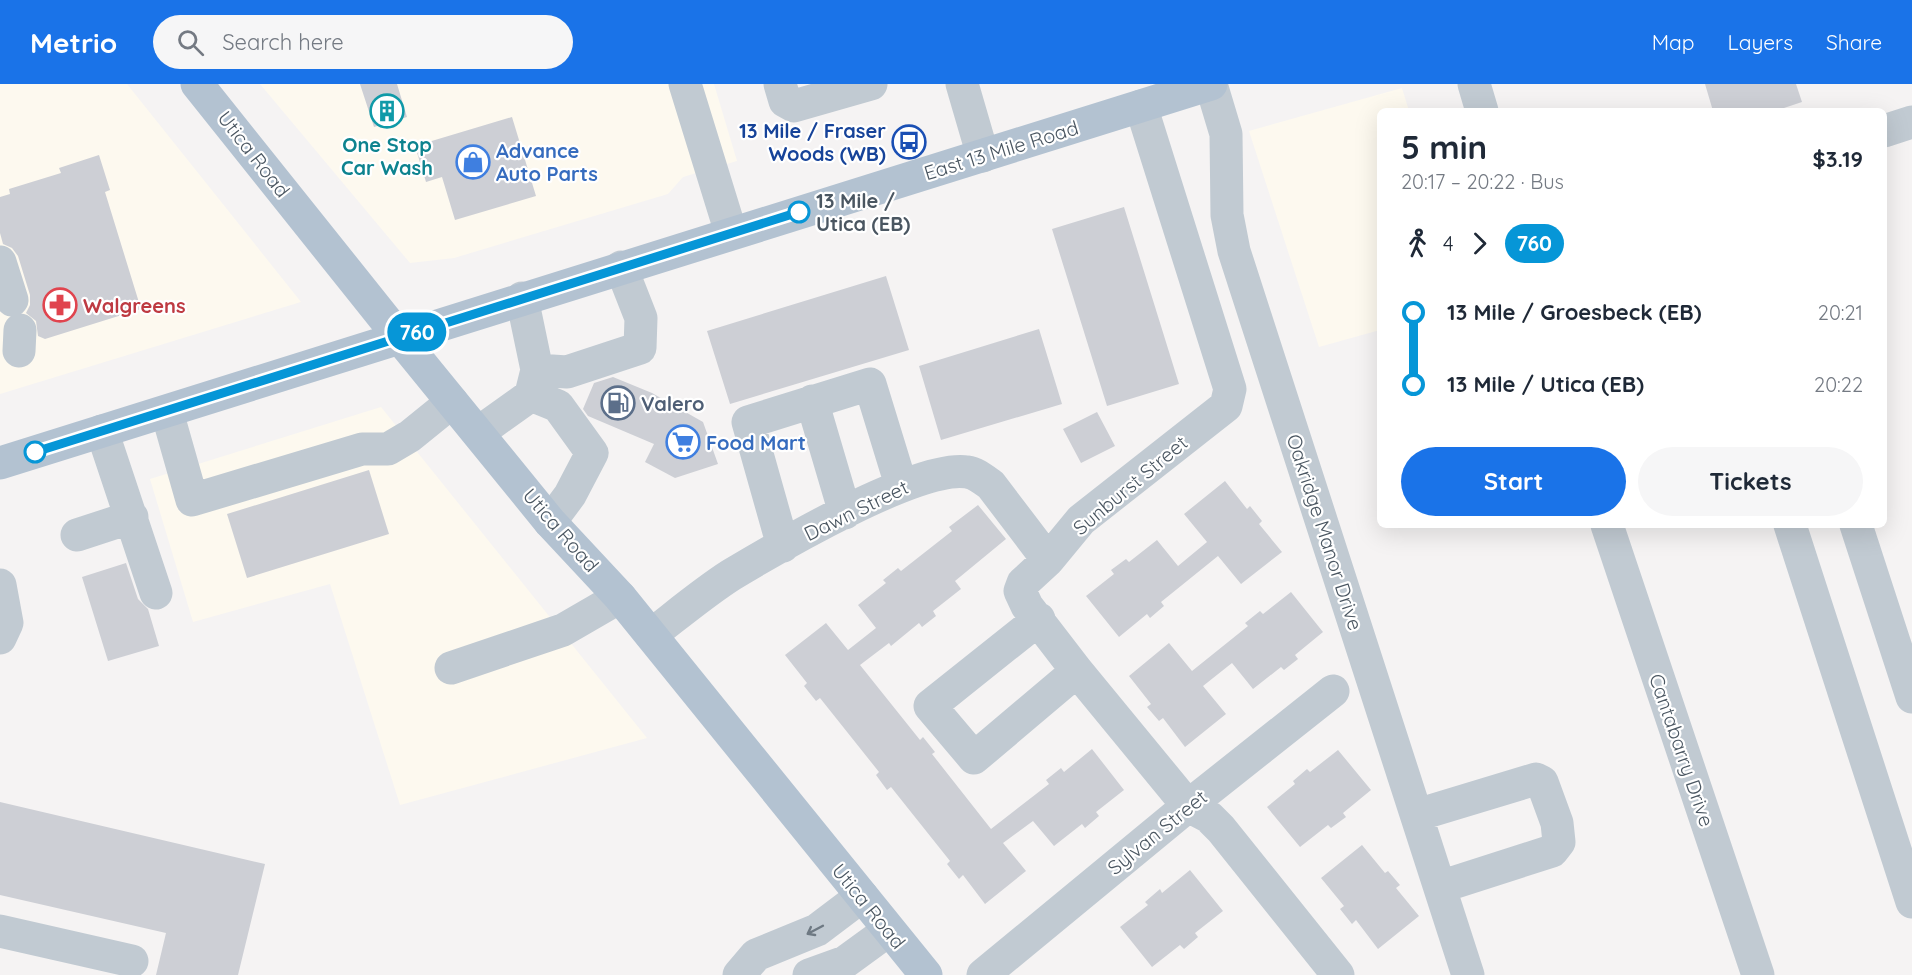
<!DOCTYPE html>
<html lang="en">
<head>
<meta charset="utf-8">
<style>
	:root { --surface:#fff; --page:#f6f6f7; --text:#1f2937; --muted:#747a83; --accent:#1a73e8 }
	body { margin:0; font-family:Quicksand,sans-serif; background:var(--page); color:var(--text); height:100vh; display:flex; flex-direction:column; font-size:22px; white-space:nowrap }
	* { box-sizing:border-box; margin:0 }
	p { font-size:20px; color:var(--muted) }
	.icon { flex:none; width:33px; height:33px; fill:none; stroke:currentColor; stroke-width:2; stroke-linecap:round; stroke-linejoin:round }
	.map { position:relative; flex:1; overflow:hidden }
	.details { position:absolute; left:1377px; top:24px; width:510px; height:420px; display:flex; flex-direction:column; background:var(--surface); border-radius:9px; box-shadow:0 6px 24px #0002 }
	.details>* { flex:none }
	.badge { padding:0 12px; border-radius:20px; font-size:21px; line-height:39px }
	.map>.badge { position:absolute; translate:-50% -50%; box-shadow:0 0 0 3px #fff }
	.legs { display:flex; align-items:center; gap:9px; height:66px; padding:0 24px; font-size:20px }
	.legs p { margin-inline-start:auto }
	.summary { display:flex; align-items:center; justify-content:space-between; height:102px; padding:0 24px }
	h1 { font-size:33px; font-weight:700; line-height:45px }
	.primary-button { display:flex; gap:12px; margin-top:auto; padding:12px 24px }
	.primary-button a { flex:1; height:69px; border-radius:36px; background:var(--accent); color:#fff; font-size:24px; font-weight:700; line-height:69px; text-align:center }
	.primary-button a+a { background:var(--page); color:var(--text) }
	ul { padding:0 24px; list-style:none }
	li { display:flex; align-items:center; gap:21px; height:72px; font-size:22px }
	li i { display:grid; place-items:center; width:9px; height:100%; margin:0 8px; background:currentColor }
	li i::after { content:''; width:15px; height:15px; margin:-8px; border:4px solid; border-radius:50%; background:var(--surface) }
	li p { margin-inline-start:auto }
	li:first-child i { background:linear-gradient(#0000 50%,currentColor 0) }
	li:last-child i { background:linear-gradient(currentColor 50%,#0000 0) }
	header { display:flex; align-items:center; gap:36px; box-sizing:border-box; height:84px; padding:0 30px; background:var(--accent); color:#fff }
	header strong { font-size:28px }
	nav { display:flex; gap:33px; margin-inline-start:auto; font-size:21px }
	.search { width:420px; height:54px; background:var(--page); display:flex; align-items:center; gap:15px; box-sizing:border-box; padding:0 21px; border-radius:33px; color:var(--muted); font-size:22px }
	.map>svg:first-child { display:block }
	.commercial { fill:#fdf9ef }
	.building { fill:#cdcfd5 }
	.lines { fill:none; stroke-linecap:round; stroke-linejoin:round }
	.minor { stroke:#c1cad2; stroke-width:33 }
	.major { stroke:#b3c2d1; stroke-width:33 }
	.oneway { stroke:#6e7983 }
	.line-1-casing { stroke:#fff; stroke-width:14 }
	.line-1 { stroke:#0696d7; stroke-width:9 }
	.stop-1-dot { fill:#fff; stroke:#0696d7; stroke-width:3 }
	.labels { text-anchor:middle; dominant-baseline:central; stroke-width:4.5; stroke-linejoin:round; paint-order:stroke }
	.transit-label { font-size:20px; font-weight:bold; fill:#164399; stroke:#fff; text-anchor:end }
	.culture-label { font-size:20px; font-weight:bold; fill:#0d838f; stroke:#fff }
	.shop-label { font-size:20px; font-weight:bold; fill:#366cbe; stroke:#fff; text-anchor:start }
	.street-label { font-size:20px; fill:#4a5661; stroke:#fff }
	.stop-label { font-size:20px; font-weight:bold; fill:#4a5661; stroke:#fff; text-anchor:start }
	.health-label { font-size:20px; font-weight:bold; fill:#be3a42; stroke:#fff; text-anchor:start }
	.service-label { font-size:20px; font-weight:bold; fill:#4e5e75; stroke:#fff; text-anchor:start }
</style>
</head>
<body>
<header>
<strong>Metrio</strong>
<div class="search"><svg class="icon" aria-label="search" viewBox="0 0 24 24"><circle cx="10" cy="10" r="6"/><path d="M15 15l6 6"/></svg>Search here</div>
<nav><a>Map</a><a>Layers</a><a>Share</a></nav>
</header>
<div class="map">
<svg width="1912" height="891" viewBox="0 0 1912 891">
	<rect width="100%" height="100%" fill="#f5f3f3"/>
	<!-- commercial -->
	<path class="commercial" d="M0,0H127L301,218L0,310Z
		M260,0H714L737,77L683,93L668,110L454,174L410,179Z
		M1402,4L1409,27H1380V246L1319,263L1249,47Z
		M381,323L647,654L400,721L330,500L193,538L150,395Z"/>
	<!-- building -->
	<path class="building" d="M360,0H397L407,33L374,43Z
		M1705,0H1796L1802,18L1775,27H1713Z
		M512,33L536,112L455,136L442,93L426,98L415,62Z
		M99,71L110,106L105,108L141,225L45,255L38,252L36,237L26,229L30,221V211L18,172L12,164L3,160L0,149V113L10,110L9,105L61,89L59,84Z
		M1124,123L1179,300L1107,322L1052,145Z
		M886,192L909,266L730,320L707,247Z
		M1039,245L1062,320L941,356L919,282Z
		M613,293L652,309L703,338L718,380L675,394L645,378L654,360L588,332L583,325L594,299Z
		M1097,328L1115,362L1081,379L1063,345Z
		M369,386L389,450L247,494L227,430Z
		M1225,397L1247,425L1250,422L1262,437L1259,440L1282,468L1241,500L1218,472L1161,518L1164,522L1150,534L1147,530L1119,553L1086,512L1114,490L1111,486L1126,475L1129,478L1157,456L1178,482L1207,458L1184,430Z
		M978,421L1006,455L955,497L961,505L933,527L936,532L922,543L919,539L891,562L889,559L860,581L920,656L923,653L935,668L932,670L991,745L1049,700L1046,696L1061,684L1064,688L1092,665L1124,706L1096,728L1099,732L1085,744L1082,740L1054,762L1033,737L1003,759L1026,787L985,820L963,791L959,795L947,780L950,777L891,703L887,706L876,691L879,688L820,614L816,617L804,602L807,599L785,571L826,539L848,566L876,544L858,521L886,499L883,496L898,484L901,487L952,447L949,443Z
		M126,479L138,515L148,525L159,562L108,577L82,493Z
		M1291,508L1323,548L1295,571L1298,575L1284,586L1281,583L1253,605L1232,579L1203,602L1226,630L1185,663L1163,634L1159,637L1147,623L1151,620L1129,592L1169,559L1192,587L1248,542L1245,539L1260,527L1263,530Z
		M1338,666L1371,706L1343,729L1346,733L1331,744L1328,741L1300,763L1267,723L1295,700L1293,697L1307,685L1310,688Z
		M0,718L265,780L238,891H156L166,849L0,811Z
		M1362,761L1385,789L1388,787L1400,801L1396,804L1419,832L1378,865L1356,836L1352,840L1340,825L1344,822L1321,794Z
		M1190,786L1223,827L1195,849L1198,853L1184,865L1180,861L1152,883L1120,843L1148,821L1145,818L1160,805L1162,809Z"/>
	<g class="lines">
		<!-- minor -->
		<path class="minor" d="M685,0L731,149
			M780,0L785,17L794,22L871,0
			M962,0L983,72
			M1211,0L1226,50L1227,131L1234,167L1468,891
			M1474,0L1482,27
			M1141,22L1230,305L1226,322L1081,436L1048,476L1023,499L1020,507L1027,522L1077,587L1188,722L1209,733L1221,745L1338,891
			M1884,47L1912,38
			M0,178L12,216
			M522,214L537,286L532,306
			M19,267L20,246
			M537,286L567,288L640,264L641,234L621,183
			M812,317L845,429
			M167,328L192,416L362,365H388L410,352L452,318
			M102,347L156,509
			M478,349L531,311L558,322L592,369L570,411L550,438
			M1607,441L1758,891
			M1790,441L1912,818
			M1856,441L1912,613
			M77,451L132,433
			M783,462L748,338L870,300L901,401
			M0,501L7,539L0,554
			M1039,535L930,622L974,674L1077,587
			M651,551C677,531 703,509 731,491C776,464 919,380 967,388C976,389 984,396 991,401L1048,476
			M451,584L563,546L620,513
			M1417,731L1536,695L1542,698L1557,739L1559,758L1552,767L1440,803
			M0,847L132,877
			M739,891L756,871L817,846L862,812
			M809,891L845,878L889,846
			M983,891L1188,722L1333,607"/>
		<!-- major -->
		<path class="major" d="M197,0L400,254L550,438L620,513L926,891
			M0,379L1211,0"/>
	</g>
	<!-- one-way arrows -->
	<defs><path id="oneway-shaft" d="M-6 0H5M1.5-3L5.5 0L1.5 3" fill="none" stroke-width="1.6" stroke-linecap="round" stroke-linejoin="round" transform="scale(1.5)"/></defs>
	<use class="oneway" href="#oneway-shaft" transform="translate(815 846) rotate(152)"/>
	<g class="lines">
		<!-- line-1 casing -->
		<g class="line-1-casing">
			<path id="line-1" d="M35,368L799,128"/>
		</g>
		<!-- line-1 -->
		<use href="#line-1" class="line-1"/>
	</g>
	<!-- icons -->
	<defs>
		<g id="building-ring" transform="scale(1.725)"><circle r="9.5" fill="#fff" stroke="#0f9aa8" stroke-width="1.5"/><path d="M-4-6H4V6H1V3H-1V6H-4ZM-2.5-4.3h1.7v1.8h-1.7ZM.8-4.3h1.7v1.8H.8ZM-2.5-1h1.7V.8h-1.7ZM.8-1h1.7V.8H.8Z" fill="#0f9aa8"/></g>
		<g id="bus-ring" transform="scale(1.725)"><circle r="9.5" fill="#fff" stroke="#1a4fb4" stroke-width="1.5"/><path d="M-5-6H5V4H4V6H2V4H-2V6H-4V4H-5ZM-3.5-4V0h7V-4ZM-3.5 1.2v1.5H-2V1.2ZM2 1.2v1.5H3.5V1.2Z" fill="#1a4fb4"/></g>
		<g id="shop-ring" transform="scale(1.725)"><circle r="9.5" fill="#fff" stroke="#3f7fe0" stroke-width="1.5"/><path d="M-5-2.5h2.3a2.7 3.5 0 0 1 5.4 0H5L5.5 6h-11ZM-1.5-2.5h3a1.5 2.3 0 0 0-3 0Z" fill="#3f7fe0"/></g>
		<g id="pharmacy-ring" transform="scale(1.725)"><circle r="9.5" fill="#fff" stroke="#e0444e" stroke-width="1.5"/><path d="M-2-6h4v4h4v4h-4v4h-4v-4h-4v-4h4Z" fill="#e0444e"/></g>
		<g id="fuel-ring" transform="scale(1.725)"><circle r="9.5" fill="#fff" stroke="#5c6f8a" stroke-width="1.5"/><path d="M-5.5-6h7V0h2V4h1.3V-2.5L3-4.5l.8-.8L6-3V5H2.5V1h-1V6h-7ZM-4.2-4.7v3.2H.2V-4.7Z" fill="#5c6f8a"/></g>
		<g id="supermarket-ring" transform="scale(1.725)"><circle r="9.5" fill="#fff" stroke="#3f7fe0" stroke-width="1.5"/><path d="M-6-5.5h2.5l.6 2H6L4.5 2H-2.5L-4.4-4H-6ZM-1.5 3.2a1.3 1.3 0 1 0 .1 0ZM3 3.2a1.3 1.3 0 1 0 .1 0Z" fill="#3f7fe0"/></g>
	</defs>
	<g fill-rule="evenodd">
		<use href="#building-ring" x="387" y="27"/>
		<use href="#bus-ring" x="909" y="58"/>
		<use href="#shop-ring" x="473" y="78"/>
		<use href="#pharmacy-ring" x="60" y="221"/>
		<use href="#fuel-ring" x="618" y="319"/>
		<use href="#supermarket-ring" x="683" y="358"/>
	</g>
	<!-- markers -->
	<g class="stop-1-dot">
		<circle cx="799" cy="128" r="10"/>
		<circle cx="35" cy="368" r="10"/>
	</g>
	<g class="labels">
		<!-- transit labels -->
		<g class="transit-label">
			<text x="886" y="46">13 Mile / Fraser<tspan x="886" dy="23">Woods (WB)</tspan></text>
		</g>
		<!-- culture labels -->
		<g class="culture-label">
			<text x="387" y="60">One Stop<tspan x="387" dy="23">Car Wash</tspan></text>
		</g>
		<!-- shop labels -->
		<g class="shop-label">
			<text x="496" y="66">Advance<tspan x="496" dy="23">Auto Parts</tspan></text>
			<text x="706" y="358">Food Mart</text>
		</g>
		<!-- street labels -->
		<g class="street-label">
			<text transform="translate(1001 66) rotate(-17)">East 13 Mile Road</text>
			<text transform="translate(254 70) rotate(52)">Utica Road</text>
			<text transform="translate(1130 401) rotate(-40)">Sunburst Street</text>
			<text transform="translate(856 426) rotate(-26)">Dawn Street</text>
			<text transform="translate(561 446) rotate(49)">Utica Road</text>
			<text transform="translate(1325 448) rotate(72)">Oakridge Manor Drive</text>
			<text transform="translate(1682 666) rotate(71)">Cantabarry Drive</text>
			<text transform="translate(1157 748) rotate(-39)">Sylvan Street</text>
			<text transform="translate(869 822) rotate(51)">Utica Road</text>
		</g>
		<!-- stop labels -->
		<g class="stop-label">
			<text x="816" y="116">13 Mile /<tspan x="816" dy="23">Utica (EB)</tspan></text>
		</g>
		<!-- health labels -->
		<g class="health-label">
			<text x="83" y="221">Walgreens</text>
		</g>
		<!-- service labels -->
		<g class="service-label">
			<text x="641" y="319">Valero</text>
		</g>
	</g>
</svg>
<b class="badge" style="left:417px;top:248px;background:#0696d7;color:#fff">760</b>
<section class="details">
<div class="summary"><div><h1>5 min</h1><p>20:17 – 20:22 · Bus</p></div><b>$3.19</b></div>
<div class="legs"><svg class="icon" aria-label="walk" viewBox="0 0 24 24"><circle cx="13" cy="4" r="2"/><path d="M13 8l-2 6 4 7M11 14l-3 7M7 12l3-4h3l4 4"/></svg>4<svg class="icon" aria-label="forward" viewBox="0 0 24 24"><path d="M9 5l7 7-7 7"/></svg><b class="badge" style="background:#0696d7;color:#fff">760</b></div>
<ul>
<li><i style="color:#0696d7"></i><b>13 Mile / Groesbeck (EB)</b><p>20:21</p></li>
<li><i style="color:#0696d7"></i><b>13 Mile / Utica (EB)</b><p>20:22</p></li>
</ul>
<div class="primary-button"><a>Start</a><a>Tickets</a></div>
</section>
</div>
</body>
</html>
